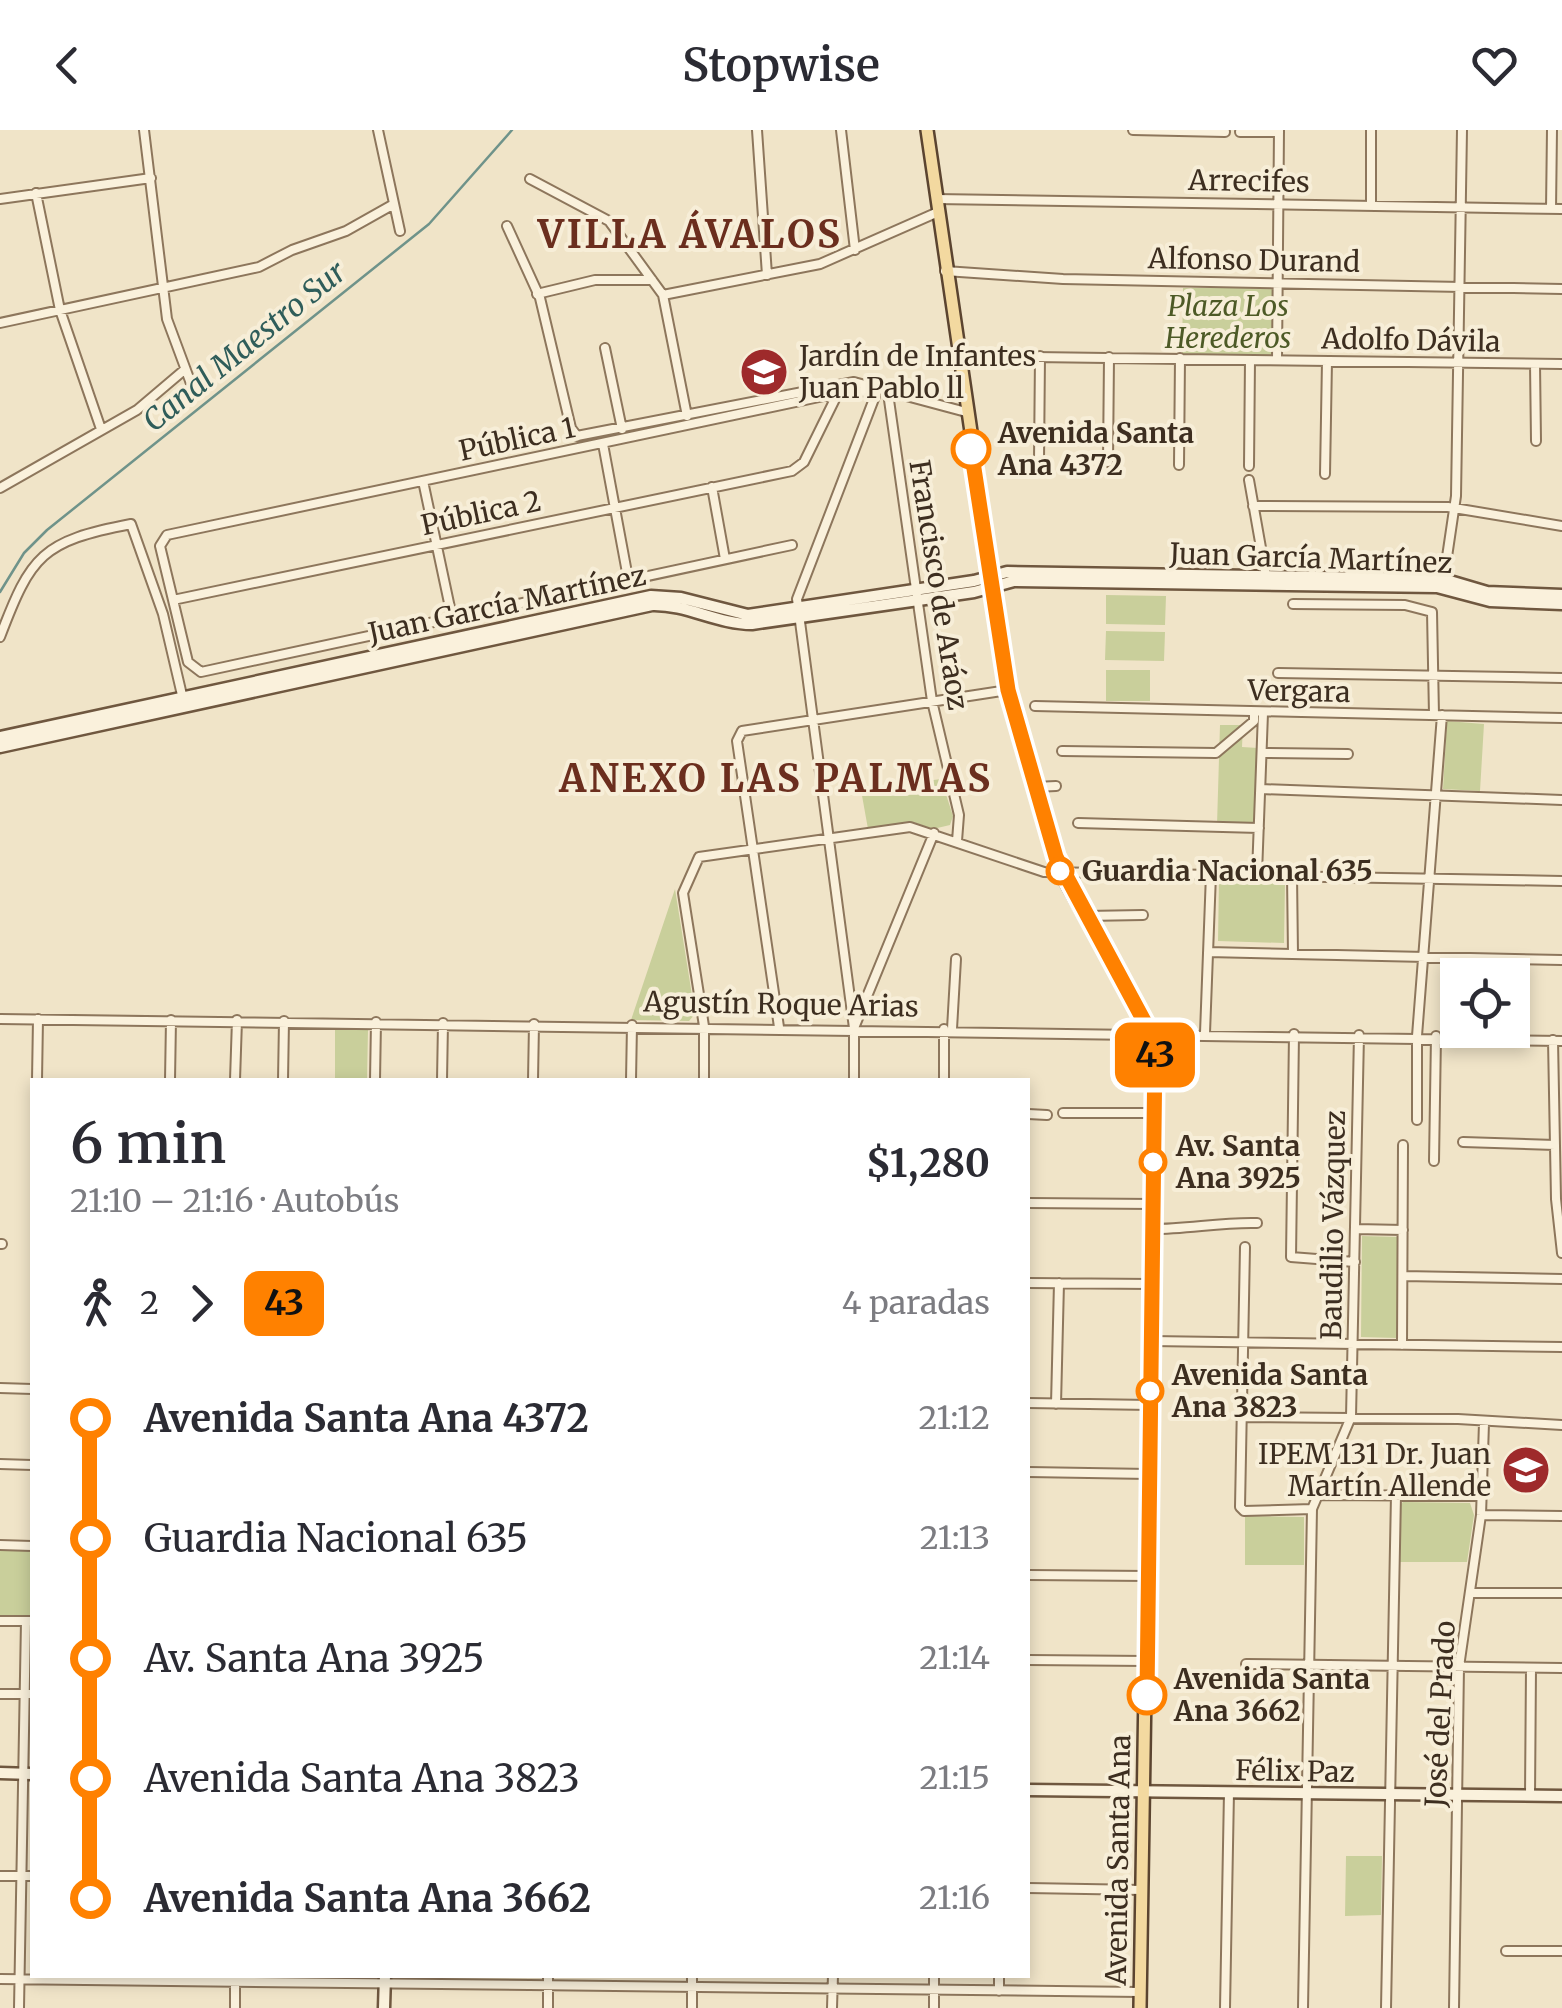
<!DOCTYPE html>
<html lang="es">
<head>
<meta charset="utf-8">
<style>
	:root { --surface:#fff; --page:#f2f2f3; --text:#2b2b33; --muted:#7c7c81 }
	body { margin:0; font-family:Merriweather,serif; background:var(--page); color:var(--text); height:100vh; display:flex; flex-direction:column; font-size:38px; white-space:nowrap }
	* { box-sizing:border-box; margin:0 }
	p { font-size:32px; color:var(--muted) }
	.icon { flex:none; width:55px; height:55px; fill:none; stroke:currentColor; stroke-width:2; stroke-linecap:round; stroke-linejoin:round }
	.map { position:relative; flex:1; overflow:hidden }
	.sheet { position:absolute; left:30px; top:948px; width:1000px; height:900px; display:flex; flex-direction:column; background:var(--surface); border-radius:0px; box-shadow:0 5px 15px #0003 }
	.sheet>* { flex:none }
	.badge { padding:0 20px; border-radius:15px; font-size:35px; line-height:65px }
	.tools { position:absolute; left:1440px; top:828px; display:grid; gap:20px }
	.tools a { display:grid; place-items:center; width:90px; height:90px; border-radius:0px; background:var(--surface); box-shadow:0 5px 15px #0003; font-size:50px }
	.map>.badge { position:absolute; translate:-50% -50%; box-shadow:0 0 0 5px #fff }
	.legs { display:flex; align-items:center; gap:15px; height:110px; padding:0 40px; font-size:32px }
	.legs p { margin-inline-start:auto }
	.head { display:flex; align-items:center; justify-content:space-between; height:170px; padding:0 40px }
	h1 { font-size:55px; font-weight:600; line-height:75px }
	ul { padding:0 40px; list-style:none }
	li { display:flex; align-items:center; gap:35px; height:120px; font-size:38px }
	li i { display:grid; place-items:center; width:15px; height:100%; margin:0 12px; background:currentColor }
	li i::after { content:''; width:25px; height:25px; margin:-12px; border:8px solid; border-radius:50%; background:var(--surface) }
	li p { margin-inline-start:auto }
	li:first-child i { background:linear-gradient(#0000 50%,currentColor 0) }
	li:last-child i { background:linear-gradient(currentColor 50%,#0000 0) }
	header { display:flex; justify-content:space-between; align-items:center; height:130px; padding:0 40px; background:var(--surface); font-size:45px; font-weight:600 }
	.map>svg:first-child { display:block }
	.green { fill:#c9cf9b }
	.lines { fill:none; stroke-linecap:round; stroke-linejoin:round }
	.stream { stroke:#6f938a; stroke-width:2.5 }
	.street-casing { stroke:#8d765c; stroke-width:12 }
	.secondary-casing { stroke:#6f573f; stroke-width:15 }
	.primary-casing { stroke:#5b4430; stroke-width:16 }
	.street { stroke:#faf1dc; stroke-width:8 }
	.secondary { stroke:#faf1dc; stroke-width:10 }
	.primary { stroke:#f3d9a0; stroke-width:11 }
	.line-1-casing { stroke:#fff; stroke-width:22 }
	.line-1 { stroke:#ff8100; stroke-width:15 }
	.stop-1-dot { fill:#fff; stroke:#ff8100; stroke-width:5 }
	.labels { text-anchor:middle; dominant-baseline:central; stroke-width:8; stroke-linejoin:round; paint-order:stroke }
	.street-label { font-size:28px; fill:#3d2e20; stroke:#f7eed8 }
	.park-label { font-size:28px; font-style:italic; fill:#4d5a26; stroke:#f7eed8 }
	.poi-label { font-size:28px; fill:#3d2e20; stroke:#f7eed8; text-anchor:start }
	.stop-label { font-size:28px; font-weight:bold; fill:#3d2e20; stroke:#f7eed8; text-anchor:start }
	.water-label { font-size:30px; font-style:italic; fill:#2f5d5a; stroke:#f7eed8 }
	.district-label { font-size:38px; font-weight:bold; letter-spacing:2.5px; fill:#6b2e1e; stroke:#f7eed8 }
</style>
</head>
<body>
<header><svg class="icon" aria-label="back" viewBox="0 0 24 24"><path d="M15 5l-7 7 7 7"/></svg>Stopwise<svg class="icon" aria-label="heart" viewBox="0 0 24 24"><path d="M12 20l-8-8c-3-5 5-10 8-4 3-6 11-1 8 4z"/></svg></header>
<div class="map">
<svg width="1562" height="1878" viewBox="0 0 1562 1878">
	<rect width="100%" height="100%" fill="#f0e4c8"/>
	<!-- green -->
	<path class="green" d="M1183,158H1274L1272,226L1182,225Z
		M1106,465L1166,466L1165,495L1106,494Z
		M1106,501L1165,502L1164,531L1105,530Z
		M1106,540H1150V571H1106Z
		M1447,591L1484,594L1480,661L1443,659Z
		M1220,595H1243L1242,617L1258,618L1256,696L1217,695Z
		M941,649L953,686L950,695L933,699L913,692L868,699L861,660Z
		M1219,750L1285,751L1284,813L1218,811Z
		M675,759L695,884L689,891L631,890Z
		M335,899L368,900L367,950H335Z
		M1362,1106L1399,1107L1397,1208L1361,1207Z
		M1403,1372L1470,1373L1474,1385L1467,1432H1397L1398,1377Z
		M1245,1386L1304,1387V1435H1245Z
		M0,1419L32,1420V1488H0Z
		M1346,1726H1382L1381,1785L1345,1786Z"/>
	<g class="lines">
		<!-- stream -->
		<path class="stream" d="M0,462L24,423L47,400L429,94L512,0"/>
		<!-- street casing -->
		<g class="street-casing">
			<path id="street" d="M144,0L167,189L193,259
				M378,0L400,101
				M757,0L767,145
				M841,0L855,120
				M1133,0L1225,2
				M1240,2H1279
				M530,49L609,91L663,165
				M36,63L60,180L101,299
				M0,69L151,48
				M936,69L1562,79
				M1371,76V0
				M1551,79L1552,0
				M507,96L540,168L571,298L577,306L854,252L966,282
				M945,141L1063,149L1562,159
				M537,164L595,150H652
				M0,193L259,137L292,120L346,101L394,74
				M605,218L622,299
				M958,226L1562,234
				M1277,230L1279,0
				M1535,234L1536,311
				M888,263L932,571L959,685L957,711
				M687,286L663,165L820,134L938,82
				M603,314L628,448
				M1039,330L1040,226
				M1108,332L1109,227
				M1179,335L1180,228
				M1249,336L1250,230
				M1325,344L1327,231
				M1249,350L1266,446
				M423,351L452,487
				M712,357L725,429
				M0,358L137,280L183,241
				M1253,376L1448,377L1562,396
				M792,415L201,542L188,532L160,416L167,405L838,263L877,261
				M1443,454L1456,366L1462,0
				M173,470L792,341L804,332L838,263
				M1293,474L1405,475L1432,482L1434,585
				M0,507C31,425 42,411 131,394L163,484L182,565
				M1278,543L1562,548
				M1035,576L1562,588
				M1062,621L1216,623L1254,591V583
				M1262,623L1348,624
				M1035,657L1056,656
				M1261,659L1562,670
				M1078,693L1259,698
				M1257,744L1263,583
				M1292,745L1293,824
				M1086,786L1143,785
				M1208,822L1562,830
				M0,889L1562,911
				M779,897L737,611L742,601L1008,560
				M854,898L934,703
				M944,899V950
				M952,899L956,829
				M1205,903L1211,744
				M1294,904L1291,1127L1355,1132
				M1553,910L1556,1069L1562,1123
				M37,950L38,889
				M170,950L171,890
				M235,950L237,890
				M283,950L284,891
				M375,950L376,892
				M442,950L443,893
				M533,950L534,894
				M631,950L632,895
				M704,950V896L683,763L699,727L910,697L1044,742L1562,751
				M854,950V898L797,469L877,261
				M1063,983H1154
				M1028,984L1047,985
				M1417,990V906L1442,585
				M1463,1012L1555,1015
				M1434,1031L1436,906
				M1028,1073L1153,1074
				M1152,1099C1189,1099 1220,1092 1257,1093
				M1356,1099L1403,1100
				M0,1114H2
				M1245,1117L1240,1377L1244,1381L1312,1379
				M1403,1146L1562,1149
				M1028,1153L1152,1154
				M1151,1211L1562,1217
				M1402,1215L1403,1015
				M0,1258L32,1259
				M1028,1273L1150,1275
				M1056,1274L1059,1153
				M1243,1287L1458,1289L1562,1295
				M0,1334L32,1335
				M1028,1342L1149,1344
				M1317,1365L1481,1366
				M1481,1385L1562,1386
				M0,1415L32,1416
				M1028,1445L1148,1446
				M1470,1463H1562
				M0,1491H32
				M1028,1530L1147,1531
				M1246,1534L1562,1538
				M0,1564H32
				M1530,1666L1531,1538
				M0,1746H32
				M1028,1758L1143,1760
				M1506,1821H1562
				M0,1849L1140,1862
				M999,1861V1845
				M19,1878L26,1491
				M235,1878V1845
				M548,1878V1845
				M692,1878V1845
				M832,1878L833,1845
				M934,1878V1845
				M1225,1878L1229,1662
				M1303,1878L1312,1379L1351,1287L1359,905
				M1386,1878L1396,1365
				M1454,1878L1459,1537L1481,1385L1484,1293"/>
		</g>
		<!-- secondary casing -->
		<g class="secondary-casing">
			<path id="secondary" d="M0,607L651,466L681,468L748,485L974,451L1007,442L1443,449L1487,462L1562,465
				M0,617L652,475C687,474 717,494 752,494L974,462L1014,451L1437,457L1490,471L1562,474
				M0,1643L32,1644
				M1028,1660L1562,1666
				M384,1878L385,1845"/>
		</g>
		<!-- primary casing -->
		<g class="primary-casing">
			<path id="primary" d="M927,0L1011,576L1061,743L1151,904L1155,920L1140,1878"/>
		</g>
		<!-- street -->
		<use href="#street" class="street"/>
		<!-- secondary -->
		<use href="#secondary" class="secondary"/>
		<!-- primary -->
		<use href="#primary" class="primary"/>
	</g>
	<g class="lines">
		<!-- line-1 casing -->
		<g class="line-1-casing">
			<path id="line-1" d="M971,319L1008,560L1056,727L1151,904L1155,920L1147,1565"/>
		</g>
		<!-- line-1 -->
		<use href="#line-1" class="line-1"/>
	</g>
	<!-- icons -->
	<defs>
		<g id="school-disc" transform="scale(2.5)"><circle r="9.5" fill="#9e2a2b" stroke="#f7eed8"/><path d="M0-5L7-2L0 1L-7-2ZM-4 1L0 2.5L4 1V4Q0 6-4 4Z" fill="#fff"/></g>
	</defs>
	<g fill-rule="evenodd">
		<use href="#school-disc" x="764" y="242"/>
		<use href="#school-disc" x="1526" y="1340"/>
	</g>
	<!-- markers -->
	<g class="stop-1-dot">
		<circle cx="971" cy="319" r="18"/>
		<circle cx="1060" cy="741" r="12"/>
		<circle cx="1153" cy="1032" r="12"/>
		<circle cx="1150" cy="1261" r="12"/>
		<circle cx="1147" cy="1565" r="18"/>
	</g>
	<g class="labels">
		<!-- street labels -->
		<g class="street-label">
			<text transform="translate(1249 51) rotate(1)">Arrecifes</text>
			<text transform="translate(1254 130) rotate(1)">Alfonso Durand</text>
			<text transform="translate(1411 210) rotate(1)">Adolfo Dávila</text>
			<text transform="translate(517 309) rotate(-12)">Pública 1</text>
			<text transform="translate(481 383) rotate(-12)">Pública 2</text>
			<text transform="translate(1311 428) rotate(2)">Juan García Martínez</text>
			<text transform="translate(939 455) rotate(81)">Francisco de Aráoz</text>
			<text transform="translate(507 474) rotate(-12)">Juan García Martínez</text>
			<text transform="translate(1299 561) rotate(1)">Vergara</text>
			<text transform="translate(781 874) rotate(1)">Agustín Roque Arias</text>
			<text transform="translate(1333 1095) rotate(-89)">Baudilio Vázquez</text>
			<text transform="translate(1440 1584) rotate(-87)">José del Prado</text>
			<text transform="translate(1295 1641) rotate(1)">Félix Paz</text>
			<text transform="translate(1118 1730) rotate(-89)">Avenida Santa Ana</text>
		</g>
		<!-- park labels -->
		<g class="park-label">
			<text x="1228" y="176">Plaza Los<tspan x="1228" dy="32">Herederos</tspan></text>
		</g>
		<!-- poi labels -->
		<g class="poi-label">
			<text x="799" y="226">Jardín de Infantes<tspan x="799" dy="32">Juan Pablo ll</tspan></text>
			<text x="1491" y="1324" text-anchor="end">IPEM 131 Dr. Juan<tspan x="1491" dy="32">Martín Allende</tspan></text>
		</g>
		<!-- stop labels -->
		<g class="stop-label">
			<text x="998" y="303">Avenida Santa<tspan x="998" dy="32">Ana 4372</tspan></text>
			<text x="1082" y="741">Guardia Nacional 635</text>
			<text x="1176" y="1016">Av. Santa<tspan x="1176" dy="32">Ana 3925</tspan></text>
			<text x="1172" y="1245">Avenida Santa<tspan x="1172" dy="32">Ana 3823</tspan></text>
			<text x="1174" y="1549">Avenida Santa<tspan x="1174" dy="32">Ana 3662</tspan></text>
		</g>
		<!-- water labels -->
		<g class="water-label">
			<text transform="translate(244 216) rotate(-39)">Canal Maestro Sur</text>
		</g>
		<!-- district labels -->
		<g class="district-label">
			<text x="690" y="104">VILLA ÁVALOS</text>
			<text x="776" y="648">ANEXO LAS PALMAS</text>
		</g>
	</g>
</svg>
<div class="tools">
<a><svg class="icon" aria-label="locate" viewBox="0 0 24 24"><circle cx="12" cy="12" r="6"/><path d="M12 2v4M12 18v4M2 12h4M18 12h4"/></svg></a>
</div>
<b class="badge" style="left:1155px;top:925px;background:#ff8100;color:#111">43</b>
<section class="sheet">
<div class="head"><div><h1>6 min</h1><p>21:10 – 21:16 · Autobús</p></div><b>$1,280</b></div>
<div class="legs"><svg class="icon" aria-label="walk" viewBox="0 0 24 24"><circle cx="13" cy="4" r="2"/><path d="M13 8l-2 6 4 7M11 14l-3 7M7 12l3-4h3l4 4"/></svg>2<svg class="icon" aria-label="forward" viewBox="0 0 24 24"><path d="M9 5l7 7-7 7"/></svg><b class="badge" style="background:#ff8100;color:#111">43</b><p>4 paradas</p></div>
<ul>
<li><i style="color:#ff8100"></i><b>Avenida Santa Ana 4372</b><p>21:12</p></li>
<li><i style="color:#ff8100"></i><span>Guardia Nacional 635</span><p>21:13</p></li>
<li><i style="color:#ff8100"></i><span>Av. Santa Ana 3925</span><p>21:14</p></li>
<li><i style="color:#ff8100"></i><span>Avenida Santa Ana 3823</span><p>21:15</p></li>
<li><i style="color:#ff8100"></i><b>Avenida Santa Ana 3662</b><p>21:16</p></li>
</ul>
</section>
</div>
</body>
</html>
